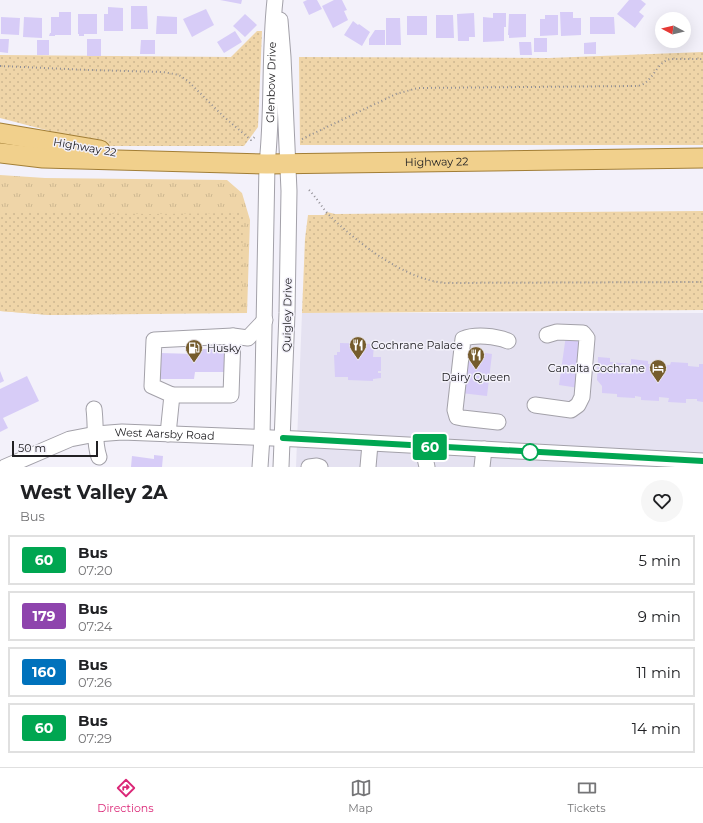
<!DOCTYPE html>
<html lang="en">
<head>
<meta charset="utf-8">
<style>
	:root { --surface:#fff; --page:#f6f6f6; --text:#202124; --muted:#757577; --line:#e0e0e0; --accent:#db2777 }
	body { margin:0; font-family:Montserrat,sans-serif; background:var(--page); color:var(--text); height:100vh; display:flex; flex-direction:column; font-size:15px; white-space:nowrap }
	* { box-sizing:border-box; margin:0 }
	p { font-size:13px; color:var(--muted) }
	.icon { flex:none; width:22px; height:22px; fill:none; stroke:currentColor; stroke-width:2; stroke-linecap:round; stroke-linejoin:round }
	.map { position:relative; height:467px; overflow:hidden }
	.drawer { display:flex; flex-direction:column; background:var(--surface); flex:1 }
	.drawer>* { flex:none }
	.badge { padding:0 8px; border-radius:3px; font-size:14px; line-height:26px }
	.needle { width:26px; rotate:277deg }
	.buttons { position:absolute; left:655px; top:12px; display:grid; gap:8px }
	.buttons a { display:grid; place-items:center; width:36px; height:36px; border-radius:50%; background:var(--surface); box-shadow:0 4px 16px #0002; font-size:20px }
	.scale { position:absolute; left:12px; bottom:10px; width:86px; box-sizing:border-box; padding-left:4px; border:2px solid #212023; border-top:0; font-size:11px; line-height:14px; white-space:nowrap; color:#212023; -webkit-text-stroke:3px #f3f1fa; paint-order:stroke }
	.map>.badge { position:absolute; translate:-50% -50%; box-shadow:0 0 0 2px #fff }
	.round { display:grid; place-items:center; flex:none; width:42px; height:42px; border-radius:21px; background:var(--page) }
	.head { display:flex; align-items:center; justify-content:space-between; height:68px; padding:0 20px }
	h1 { font-size:19px; font-weight:700; line-height:30px }
	ul { padding:0; list-style:none }
	li { display:flex; align-items:center; gap:12px; height:50px; margin:0 8px 6px; padding:0 12px; border:2px solid var(--line); border-radius:0px }
	li div { flex:1 }
	li b { display:block; font-size:15px }
	li em { font-style:normal }
	li .badge { min-width:44px; font-weight:700; text-align:center }
	.dock { display:flex; justify-content:space-around; align-items:center; height:56px; border-top:1px solid var(--line); background:var(--surface); font-size:11px; color:var(--muted) }
	.dock a { display:grid; justify-items:center; gap:2px }
	.dock .on { color:var(--accent) }
	.map>svg:first-child { display:block }
	.built { fill:#e5e2f1 }
	.grass { fill:url(#grass-tufts) }
	.park { fill:url(#park-dots) }
	.building { fill:#d7ccf7 }
	.lines { fill:none; stroke-linecap:round; stroke-linejoin:round }
	.minor-casing { stroke:#a3a1a9; stroke-width:17 }
	.major-casing { stroke:#a27e36; stroke-width:21 }
	.path { stroke:#908e94; stroke-width:2; stroke-dasharray:1 3; stroke-linecap:butt }
	.minor { stroke:#fff; stroke-width:15 }
	.major { stroke:#f1d08c; stroke-width:19 }
	.line-casing { stroke:#fff; stroke-width:9 }
	.line { stroke:#00a651; stroke-width:6 }
	.stop-dot { fill:#fff; stroke:#00a651; stroke-width:2 }
	.labels { text-anchor:middle; dominant-baseline:central; stroke-width:3; stroke-linejoin:round; paint-order:stroke }
	.street-label { font-size:11px; fill:#212023; stroke:#f3f1fa }
	.poi-label { font-size:11px; fill:#212023; stroke:#f3f1fa; text-anchor:start }
</style>
</head>
<body>
<div class="map">
<svg width="703" height="467" viewBox="0 0 703 467">
	<defs>
		<pattern id="grass-tufts" width="24" height="20" patternUnits="userSpaceOnUse"><rect width="24" height="20" fill="#efd5a8"/><path d="M3 7l-1-3M5 7V3M7 7l1-3M15 17l-1-3M17 17v-4M19 17l1-3" fill="none" stroke="#cdb790"/></pattern>
		<pattern id="park-dots" width="8" height="8" patternUnits="userSpaceOnUse"><rect width="8" height="8" fill="#efd5a8"/><path d="M2 2h.1M6 6h.1" fill="none" stroke="#cdb790" stroke-width="1.8" stroke-linecap="round"/></pattern>
	</defs>
	<rect width="100%" height="100%" fill="#f3f1fa"/>
	<!-- built -->
	<path class="built" d="M302,313H703V467H296Z"/>
	<!-- grass -->
	<path class="grass" d="M0,175L45,178L227,180L242,193L250,220L247,313L50,315L0,311Z"/>
	<!-- park -->
	<path class="park" d="M257,31H262L258,127L244,146H107L0,118V55L231,57Z
		M703,52V145H300L299,57L549,58Z
		M703,211V310L302,313L305,239L308,215H324L327,212L335,214Z
		M0,212L151,214L243,213L242,311L50,315L0,311Z"/>
	<!-- building -->
	<path class="building" d="M220,0H242L241,4Z
		M307,0H317L322,9L309,15L303,2Z
		M334,0H342L347,10L344,11L348,20L333,28L322,6Z
		M629,0H641L646,4L639,12L644,16L635,28L617,14Z
		M131,6H147L148,29H131Z
		M108,7L123,8V31H104V14H108Z
		M206,9L214,25L192,37L183,19Z
		M59,12H71V35H55V36H49L50,33H51V17H59Z
		M560,12H573V18H581V35L561,36Z
		M474,13L475,37H469V41H458L457,14Z
		M493,13H506V27H504V41L483,42V17L493,18Z
		M78,14H97V34H84V36H79V34H78Z
		M245,14L257,25L245,37L233,26Z
		M509,14H526V37L509,38V35H508Z
		M436,15H453L454,38H436Z
		M545,15H558V35L540,36V19H545Z
		M157,16L177,17V34H156Z
		M407,16H427V35H407Z
		M1,17L20,18L19,35L1,34Z
		M24,17L42,18V38L23,37Z
		M590,17H614L615,34H590Z
		M386,18H400L401,45H386Z
		M353,21L358,25L359,24L370,32L362,46L344,35Z
		M375,30H385V45H369V39Z
		M235,31L242,42L224,53L217,42Z
		M534,38H547V52H534Z
		M0,39H9L8,53L0,52Z
		M87,39H101V56H87Z
		M37,40H49V55H37Z
		M141,40H155V54H140Z
		M519,42H531L532,55H520Z
		M596,42V54H584V43Z
		M566,335L585,338L579,388L559,385Z
		M340,343L374,344L373,357H381V371H378V373H381V378L373,379V381L348,380V377H335L334,355H337V352H340Z
		M195,349H229L228,372H195L194,379H159L160,353L195,354Z
		M466,350L492,354L487,396L461,393Z
		M598,357L610,358V362L631,364V359L648,361V364L670,365L671,362L688,363V366L699,367V364H703V402L697,401V399H686V403L668,402L669,398L659,397V401L641,400V397L635,396V398L617,397V394L602,393V386L597,380Z
		M0,371L4,381L0,383Z
		M27,376L39,401L3,418L8,428L0,432V389Z
		M154,455L163,456L162,467H131L132,456L154,459Z"/>
	<g class="lines">
		<!-- minor casing -->
		<g class="minor-casing">
			<g id="minor">
				<path d="M280,20L283,57L289,191L287,313L281,467"/>
				<path d="M172,395H231L233,336"/>
				<path d="M535,405L571,410L578,405L582,397L587,338L583,333L557,332L547,335"/>
				<path d="M94,409C96,424 94,444 99,457"/>
				<path d="M498,422L462,418L457,417L455,410L463,339C475,334 496,336 508,341"/>
				<path d="M168,434L172,395L152,386L154,340L233,336L248,338L265,320"/>
				<path d="M426,447L425,458L427,467"/>
				<path id="s1" d="M5,467L70,439L96,434L122,432L297,439L703,461"/>
				<path id="s2" d="M260,467L262,437L267,164C273,110 269,55 275,0"/>
				<path d="M309,467L317,466L320,467"/>
				<path d="M368,467L370,444"/>
				<path d="M482,467L484,449"/>
			</g>
		</g>
		<!-- major casing -->
		<g class="major-casing">
			<g id="major">
				<path d="M0,133L100,150"/>
				<path id="s3" d="M0,153L43,158L267,164L703,158"/>
			</g>
		</g>
		<!-- path -->
		<path class="path" d="M0,66L89,70L163,72L179,75L188,81L223,116L251,140L256,136
			M302,139L396,94L418,88L637,86C653,84 655,63 670,59H703
			M309,190C317,198 322,208 330,216C359,244 404,279 445,283L703,282"/>
		<!-- minor -->
		<use href="#minor" class="minor"/>
		<!-- major -->
		<use href="#major" class="major"/>
	</g>
	<g class="lines">
		<!-- line casing -->
		<g class="line-casing">
			<path id="line" d="M283,438L703,461"/>
		</g>
		<!-- line -->
		<use href="#line" class="line"/>
	</g>
	<!-- icons -->
	<defs>
		<g id="restaurant-pin" transform="scale(0.9)"><path d="M0 17L-7.5 6A9.5 9.5 0 1 1 7.5 6Z" fill="#755c2d" stroke="#f3f1fa"/><path d="M-5-6h1v4h1v-4h1v4h1v-4h1v5L-1.5 .5V6h-2V.5L-5-1ZM5-6V6H3V1.5H1.5Q1.5-4 5-6Z" fill="#fff"/></g>
		<g id="fuel-pin" transform="scale(0.9)"><path d="M0 17L-7.5 6A9.5 9.5 0 1 1 7.5 6Z" fill="#755c2d" stroke="#f3f1fa"/><path d="M-5.5-6h7V0h2V4h1.3V-2.5L3-4.5l.8-.8L6-3V5H2.5V1h-1V6h-7ZM-4.2-4.7v3.2H.2V-4.7Z" fill="#fff"/></g>
		<g id="hotel-pin" transform="scale(0.9)"><path d="M0 17L-7.5 6A9.5 9.5 0 1 1 7.5 6Z" fill="#755c2d" stroke="#f3f1fa"/><path d="M-6-4.5h1.5V1H6V5H4.5V3h-9V5H-6ZM-4 0a1.8 1.8 0 1 1 3.6 0ZM.5 0V-2.5h3Q6-2.5 6 0Z" fill="#fff"/></g>
	</defs>
	<g fill-rule="evenodd">
		<use href="#restaurant-pin" x="358" y="345"/>
		<use href="#fuel-pin" x="194" y="348"/>
		<use href="#restaurant-pin" x="476" y="355"/>
		<use href="#hotel-pin" x="658" y="368"/>
	</g>
	<!-- markers -->
	<circle class="stop-dot" cx="530" cy="452" r="8"/>
	<g class="labels">
		<!-- street labels -->
		<g class="street-label">
			<text stroke="none"><textPath href="#s2" startOffset="385">Glenbow Drive</textPath></text>
			<text transform="translate(85 147) rotate(10)">Highway 22</text>
			<text stroke="none"><textPath href="#s3" startOffset="437">Highway 22</textPath></text>
			<text transform="translate(287 315) rotate(-89)">Quigley Drive</text>
			<text stroke="none"><textPath href="#s1" startOffset="166">West Aarsby Road</textPath></text>
		</g>
		<!-- poi labels -->
		<g class="poi-label">
			<text x="371" y="345">Cochrane Palace</text>
			<text x="207" y="348">Husky</text>
			<text x="645" y="368" text-anchor="end">Canalta Cochrane</text>
			<text x="476" y="377" text-anchor="middle">Dairy Queen</text>
		</g>
	</g>
</svg>
<div class="buttons">
<a><svg class="needle" viewBox="-14 -14 28 28"><path d="M0-13l5 13h-10z" fill="#e53935"/><path d="M0 13l5-13h-10z" fill="#757577"/></svg></a>
</div>
<div class="scale">50 m</div>
<b class="badge" style="left:430px;top:447px;background:#00a651;color:#fff">60</b>
</div>
<section class="drawer">
<div class="head"><div><h1>West Valley 2A</h1><p>Bus</p></div><a class="round"><svg class="icon" aria-label="heart" viewBox="0 0 24 24"><path d="M12 20l-8-8c-3-5 5-10 8-4 3-6 11-1 8 4z"/></svg></a></div>
<ul>
<li><span class="badge" style="background:#00a651;color:#fff">60</span><div><b>Bus</b><p>07:20</p></div><em>5 min</em></li>
<li><span class="badge" style="background:#8e44ad;color:#fff">179</span><div><b>Bus</b><p>07:24</p></div><em>9 min</em></li>
<li><span class="badge" style="background:#0072bc;color:#fff">160</span><div><b>Bus</b><p>07:26</p></div><em>11 min</em></li>
<li><span class="badge" style="background:#00a651;color:#fff">60</span><div><b>Bus</b><p>07:29</p></div><em>14 min</em></li>
</ul>
</section>
<nav class="dock">
<a class="on"><svg class="icon" aria-label="directions" viewBox="0 0 24 24"><path d="M12 3l9 9-9 9-9-9zM9 14v-3h6M13 9l2 2-2 2"/></svg>Directions</a>
<a><svg class="icon" aria-label="map" viewBox="0 0 24 24"><path d="M3 6l6-2 6 2 6-2v14l-6 2-6-2-6 2zM9 4v14M15 6v14"/></svg>Map</a>
<a><svg class="icon" aria-label="tickets" viewBox="0 0 24 24"><path d="M3 7h18v10H3zM15 7v10"/></svg>Tickets</a>
</nav>
</body>
</html>
